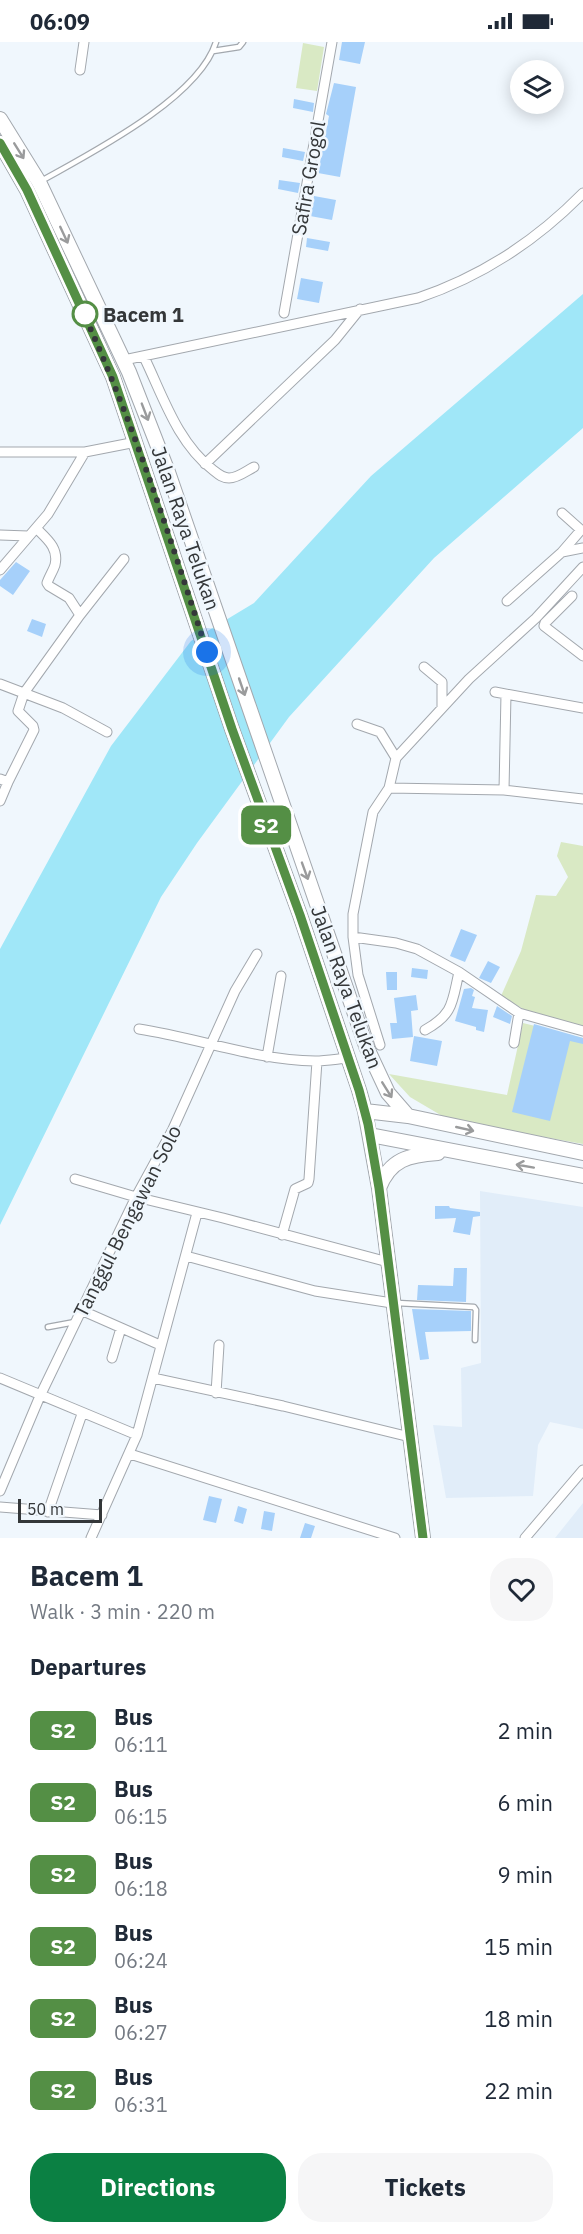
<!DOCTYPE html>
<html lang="en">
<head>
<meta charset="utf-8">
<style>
	:root { --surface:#fff; --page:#f6f6f7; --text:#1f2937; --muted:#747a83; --accent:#0b8043 }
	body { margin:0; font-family:"IBM Plex Sans",sans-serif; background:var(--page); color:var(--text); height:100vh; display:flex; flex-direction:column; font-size:22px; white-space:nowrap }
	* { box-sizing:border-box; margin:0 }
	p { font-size:20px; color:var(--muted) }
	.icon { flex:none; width:33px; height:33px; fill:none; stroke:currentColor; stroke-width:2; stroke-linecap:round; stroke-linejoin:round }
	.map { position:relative; height:1496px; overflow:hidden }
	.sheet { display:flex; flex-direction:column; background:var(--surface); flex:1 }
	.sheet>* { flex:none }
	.badge { padding:0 12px; border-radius:9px; font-size:21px; line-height:39px }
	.fabs { position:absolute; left:510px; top:18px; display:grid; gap:12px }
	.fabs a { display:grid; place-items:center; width:54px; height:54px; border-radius:50%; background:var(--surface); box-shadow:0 3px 15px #0003; font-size:30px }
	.scale { position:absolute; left:18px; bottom:15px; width:84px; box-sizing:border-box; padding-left:6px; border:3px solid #343739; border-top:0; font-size:16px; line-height:21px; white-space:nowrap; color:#343739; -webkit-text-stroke:4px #f0f7fd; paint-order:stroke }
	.you { position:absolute; width:30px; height:30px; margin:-15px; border:4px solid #fff; border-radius:50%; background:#1a73e8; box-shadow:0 0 0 9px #1a73e833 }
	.map>.badge { position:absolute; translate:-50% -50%; box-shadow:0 0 0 3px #fff }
	h2 { padding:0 30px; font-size:22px; line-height:54px }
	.round { display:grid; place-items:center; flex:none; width:63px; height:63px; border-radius:24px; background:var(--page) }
	.summary { display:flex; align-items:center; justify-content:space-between; height:102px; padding:0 30px }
	h1 { font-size:28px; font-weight:700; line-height:45px }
	.button { display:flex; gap:12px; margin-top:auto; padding:12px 30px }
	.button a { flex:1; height:69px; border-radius:24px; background:var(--accent); color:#fff; font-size:24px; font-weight:700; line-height:69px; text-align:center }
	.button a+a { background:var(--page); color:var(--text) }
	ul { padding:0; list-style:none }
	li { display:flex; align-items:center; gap:18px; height:72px; padding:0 30px }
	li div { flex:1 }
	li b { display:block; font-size:22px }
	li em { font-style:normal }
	li .badge { min-width:66px; font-weight:700; text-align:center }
	.status { display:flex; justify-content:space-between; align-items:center; height:42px; padding:0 30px; background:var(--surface); direction:ltr }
	.status svg { height:16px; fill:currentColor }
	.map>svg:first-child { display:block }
	.built { fill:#e1edf9 }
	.green { fill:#d9e9c4 }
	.water { fill:#a0e7f8 }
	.building { fill:#a6d0fa }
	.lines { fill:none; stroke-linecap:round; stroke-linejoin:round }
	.service-casing { stroke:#a3a8ae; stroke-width:7 }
	.minor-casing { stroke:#a3a8ae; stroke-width:11 }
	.primary-casing { stroke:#a3a8ae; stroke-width:16 }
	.service { stroke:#fff; stroke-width:4.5 }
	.minor { stroke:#fff; stroke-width:9 }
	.primary { stroke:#fff; stroke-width:14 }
	.oneway { stroke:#9a9b9c }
	.line-casing { stroke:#fff; stroke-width:14 }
	.line { stroke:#548f45; stroke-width:9 }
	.walk { stroke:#343739; stroke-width:6; stroke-dasharray:0 10.8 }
	.stop-dot { fill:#fff; stroke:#548f45; stroke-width:3 }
	.labels { text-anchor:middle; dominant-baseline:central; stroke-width:5; stroke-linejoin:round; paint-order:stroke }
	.street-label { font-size:20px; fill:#343739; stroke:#f0f7fd }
	.stop-label { font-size:20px; font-weight:bold; fill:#343739; stroke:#f0f7fd; text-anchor:start }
</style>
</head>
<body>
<div class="status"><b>06:09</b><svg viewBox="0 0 49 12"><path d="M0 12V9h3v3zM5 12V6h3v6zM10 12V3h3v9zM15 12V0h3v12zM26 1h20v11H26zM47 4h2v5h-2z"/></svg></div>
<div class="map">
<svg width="583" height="1496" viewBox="0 0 583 1496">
	<rect width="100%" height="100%" fill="#f0f7fd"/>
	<!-- built -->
	<path class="built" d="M480,1149L583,1165V1387L550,1380L538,1403L533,1454L446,1456L433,1383L462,1385L461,1326L481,1321Z
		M583,1461V1496H554H555Z"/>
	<!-- green -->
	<path class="green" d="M303,1L324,5L317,49L296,46Z
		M561,800L583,804V987L535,974L501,954L521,909L536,853L556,854L568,835L557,814Z
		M523,981L583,996V1102L449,1078L410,1055L389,1032L507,1053Z"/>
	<!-- water -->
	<path class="water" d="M583,252V386L434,516L289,675L197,801L161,855L0,1183V907L111,704L191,599L254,561L371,434Z"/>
	<!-- building -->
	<path class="building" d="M342,0H365L360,22L339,18Z
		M334,41L356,45L340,135L318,131L329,74L326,72Z
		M294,57L314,61L313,70L293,66Z
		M283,106L305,110L303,119L282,115Z
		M279,138L300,141L298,151L278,147Z
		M314,154L336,158L332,178L310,174Z
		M307,196L330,200L328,209L306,205Z
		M301,236L323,240L319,261L297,257Z
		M16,520L30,529L13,553L0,544V538Z
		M32,577L46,582L42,595L27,589Z
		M461,887L477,893L465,920L450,914Z
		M488,919L500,925L491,941L479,936Z
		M412,926L428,928L427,937L411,935Z
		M386,930H397V948H387Z
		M471,946L474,948L472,954L475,955L472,966L488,968L484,990L476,988V985L455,979L464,947Z
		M416,953L418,968L411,969L413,995L392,997L390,981H397L394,956Z
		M497,964L512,974L510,982L493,975Z
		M534,982L583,996V1002L570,999L550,1079L512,1070Z
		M414,994L442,999L437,1024L410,1019Z
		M435,1164H449L450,1166L480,1170V1174L473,1175L470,1193L453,1190L456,1176L435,1177Z
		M454,1226H467L466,1260L417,1258L418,1243L453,1244Z
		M412,1267L471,1269V1289L425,1290L429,1317L420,1318Z
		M209,1454L222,1457L216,1481L203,1478Z
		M238,1464L247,1467L243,1482L234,1479Z
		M264,1469L275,1471L272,1489L261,1487Z
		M305,1481L315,1484L311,1496H300Z"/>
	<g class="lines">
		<!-- service casing -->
		<g class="service-casing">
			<path id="service" d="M213,9L239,5L243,0
				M41,139C91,111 199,56 216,0
				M397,1261L474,1265L476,1268L475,1298
				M48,1285L75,1280"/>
		</g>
		<!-- minor casing -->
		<g class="minor-casing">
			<path id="minor" d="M80,28L84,0
				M284,271L332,0
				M144,315C163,354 177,400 213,428C218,432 222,436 229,436C238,436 246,429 254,425
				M124,318L418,256C480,235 537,198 583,151
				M0,410H85L136,400
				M205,422L335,298L360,267
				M562,471L581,488L562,510
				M36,486C47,497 59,506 55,523C53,529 49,535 47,541L49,544L69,556L80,573
				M0,493L28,494
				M0,528L48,472L85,410
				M572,554L545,581L544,584L583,614
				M507,559L562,510L583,506
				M424,625L442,640V665
				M0,642L63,666L107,690
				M495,650L583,666
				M357,682L380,690L396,716L389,746
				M396,716L469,637L536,576L583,525
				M0,737L8,740L0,759
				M8,740L34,688L33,684L18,669L24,651L80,573L124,517
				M504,748L506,652
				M583,757L504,748L389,746L373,770L353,872V895L396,901L417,907L459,930L519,971L583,989
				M353,895L358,933L380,1003
				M139,987C198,996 255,1018 315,1019C326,1019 337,1017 348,1016
				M425,988C454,972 452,960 459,930
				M514,1001L519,971
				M267,1015L281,934
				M75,1137L136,1155L223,1176L388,1220
				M282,1193L295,1147L308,1141L309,1137L317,1019
				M186,1214L315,1249L392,1261
				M83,1269L160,1303
				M112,1316L121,1286
				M0,1336L137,1393
				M153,1336L283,1364L410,1395
				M216,1351L219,1303
				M130,1412L395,1496
				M0,1449L40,1354L136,1155L172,1089L235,949L257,912
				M0,1465L102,1473
				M48,1470L82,1372
				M91,1496L137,1393L197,1171
				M525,1496L583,1428"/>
		</g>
		<!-- primary casing -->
		<g class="primary-casing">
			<path id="primary" d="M0,77L39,140L129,330L168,430L366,1004L388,1051L408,1074
				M0,101L27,148L113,335L232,687L300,873L359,1048L365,1069L379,1146L423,1496
				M365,1069L408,1074L583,1111
				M370,1093L583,1134
				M379,1146C390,1117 409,1113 438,1111"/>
		</g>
		<!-- service -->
		<use href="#service" class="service"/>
		<!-- minor -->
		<use href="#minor" class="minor"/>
		<!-- primary -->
		<use href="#primary" class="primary"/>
	</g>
	<!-- one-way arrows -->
	<defs><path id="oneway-shaft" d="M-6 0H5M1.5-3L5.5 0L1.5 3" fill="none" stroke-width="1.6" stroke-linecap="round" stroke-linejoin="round" transform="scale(1.5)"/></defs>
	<g class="oneway">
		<use href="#oneway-shaft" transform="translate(19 109) rotate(58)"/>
		<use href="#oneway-shaft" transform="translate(64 193) rotate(65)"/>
		<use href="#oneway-shaft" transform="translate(145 370) rotate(69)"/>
		<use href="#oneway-shaft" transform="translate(242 645) rotate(71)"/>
		<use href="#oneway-shaft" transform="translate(305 829) rotate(70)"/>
		<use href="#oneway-shaft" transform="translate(387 1048) rotate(58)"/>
		<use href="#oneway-shaft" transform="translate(465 1087) rotate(13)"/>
		<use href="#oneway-shaft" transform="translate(525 1124) rotate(-170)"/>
	</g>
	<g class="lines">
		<!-- line casing -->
		<g class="line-casing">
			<path id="line" d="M0,101L27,148L113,335L232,687L300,873L359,1048L368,1082L379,1146L423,1496"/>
		</g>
		<!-- line -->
		<use href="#line" class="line"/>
		<!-- walk -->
		<path class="walk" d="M85,272L83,270C133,380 170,495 207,610"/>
	</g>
	<!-- markers -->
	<circle class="stop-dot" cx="85" cy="272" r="12"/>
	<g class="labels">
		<!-- street labels -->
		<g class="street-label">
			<text transform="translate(308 136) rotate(-80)">Safira Grogol</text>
			<text transform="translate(186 486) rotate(71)">Jalan Raya Telukan</text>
			<text transform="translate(347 945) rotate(70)">Jalan Raya Telukan</text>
			<text transform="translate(127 1179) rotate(-63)">Tanggul Bengawan Solo</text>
		</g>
		<!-- stop labels -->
		<g class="stop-label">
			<text x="103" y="272">Bacem 1</text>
		</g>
	</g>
</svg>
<div class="fabs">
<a><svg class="icon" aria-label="layers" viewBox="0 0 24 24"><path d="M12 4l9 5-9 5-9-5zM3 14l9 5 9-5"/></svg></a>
</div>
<div class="scale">50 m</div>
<div class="you" style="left:207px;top:610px"></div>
<b class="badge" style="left:266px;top:783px;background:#548f45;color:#fff">S2</b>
</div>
<section class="sheet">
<div class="summary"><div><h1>Bacem 1</h1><p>Walk · 3 min · 220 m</p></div><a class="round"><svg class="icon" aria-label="heart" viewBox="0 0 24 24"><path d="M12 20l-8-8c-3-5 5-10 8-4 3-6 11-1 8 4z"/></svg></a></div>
<h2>Departures</h2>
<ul>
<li><span class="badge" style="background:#548f45;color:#fff">S2</span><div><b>Bus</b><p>06:11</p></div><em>2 min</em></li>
<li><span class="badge" style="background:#548f45;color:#fff">S2</span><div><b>Bus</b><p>06:15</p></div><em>6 min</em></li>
<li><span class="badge" style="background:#548f45;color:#fff">S2</span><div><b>Bus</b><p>06:18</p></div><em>9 min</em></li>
<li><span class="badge" style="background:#548f45;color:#fff">S2</span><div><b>Bus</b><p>06:24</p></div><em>15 min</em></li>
<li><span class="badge" style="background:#548f45;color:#fff">S2</span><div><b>Bus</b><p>06:27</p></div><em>18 min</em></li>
<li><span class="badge" style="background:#548f45;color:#fff">S2</span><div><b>Bus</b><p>06:31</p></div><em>22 min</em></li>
</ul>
<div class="button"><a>Directions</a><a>Tickets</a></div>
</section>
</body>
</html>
